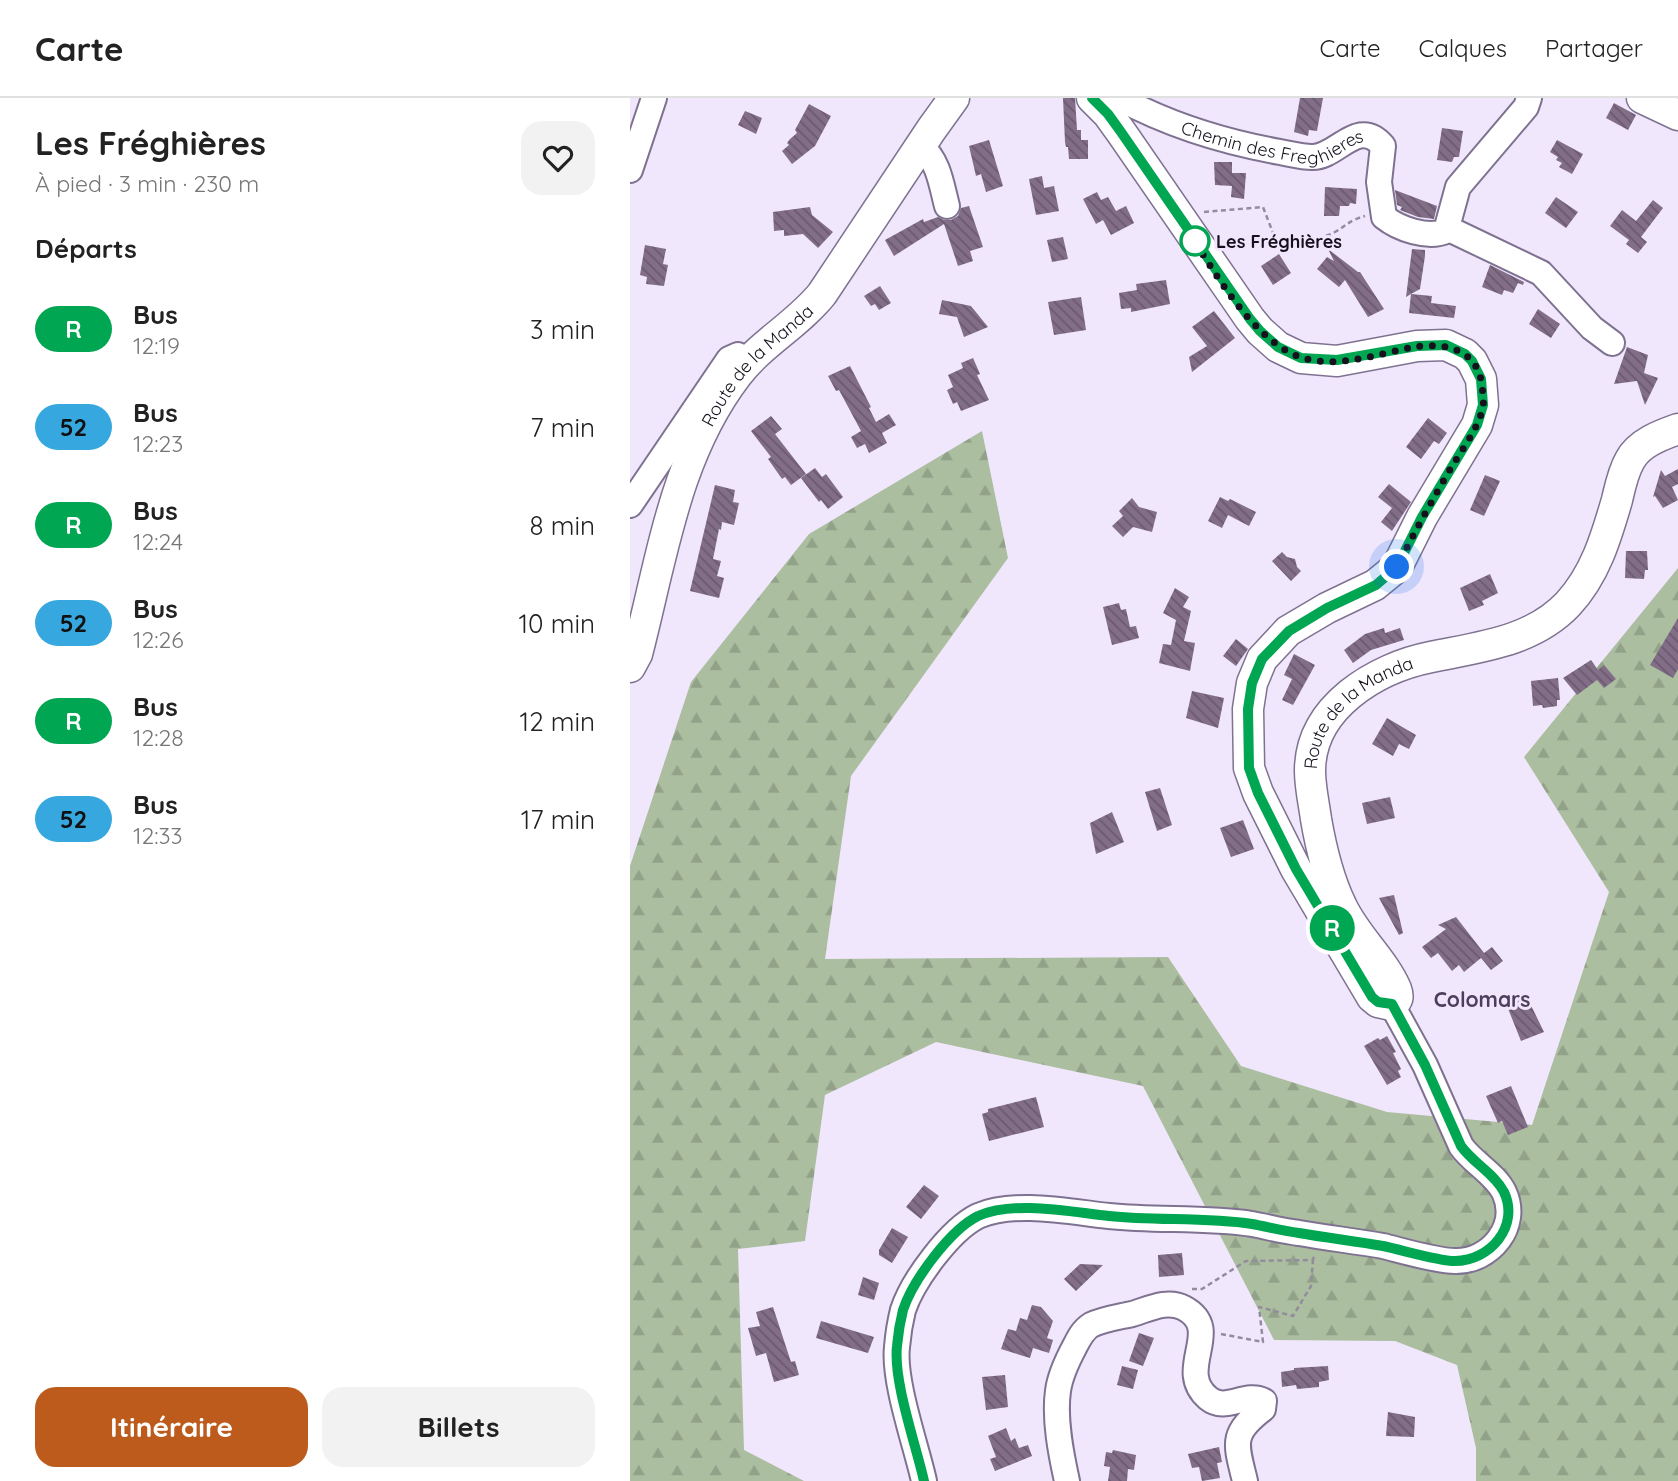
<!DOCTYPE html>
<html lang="fr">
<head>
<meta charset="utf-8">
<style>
	:root { --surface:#fff; --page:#f2f2f2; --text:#222; --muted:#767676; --line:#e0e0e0; --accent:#bc5b1b }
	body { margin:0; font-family:Quicksand,sans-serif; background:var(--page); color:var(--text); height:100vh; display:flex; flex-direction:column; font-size:26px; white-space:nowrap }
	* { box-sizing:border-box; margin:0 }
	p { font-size:23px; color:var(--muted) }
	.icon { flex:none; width:38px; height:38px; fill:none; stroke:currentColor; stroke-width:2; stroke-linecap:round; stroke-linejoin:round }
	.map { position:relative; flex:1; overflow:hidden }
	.drawer { display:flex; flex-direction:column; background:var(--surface); width:630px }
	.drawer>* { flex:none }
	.badge { padding:0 14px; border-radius:23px; font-size:24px; line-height:46px }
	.you { position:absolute; width:35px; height:35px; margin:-18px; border:5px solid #fff; border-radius:50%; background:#1a73e8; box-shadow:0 0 0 10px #1a73e833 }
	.map>.badge { position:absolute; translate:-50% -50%; box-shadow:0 0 0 4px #fff }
	h2 { padding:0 35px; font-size:26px; line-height:63px }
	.round { display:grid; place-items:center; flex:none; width:74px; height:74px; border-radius:21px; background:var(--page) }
	.head { display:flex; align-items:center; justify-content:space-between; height:119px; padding:0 35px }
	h1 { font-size:33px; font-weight:800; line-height:52px }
	.primary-button { display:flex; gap:14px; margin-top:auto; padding:14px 35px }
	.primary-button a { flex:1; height:80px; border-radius:21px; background:var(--accent); color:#fff; font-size:28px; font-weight:800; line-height:80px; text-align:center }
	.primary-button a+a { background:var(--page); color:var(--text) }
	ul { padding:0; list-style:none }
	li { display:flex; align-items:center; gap:21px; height:98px; padding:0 35px }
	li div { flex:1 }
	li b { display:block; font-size:26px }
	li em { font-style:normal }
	li .badge { min-width:77px; font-weight:700; text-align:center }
	header { display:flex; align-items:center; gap:42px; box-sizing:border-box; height:98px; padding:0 35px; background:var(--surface); border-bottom:2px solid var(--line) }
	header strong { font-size:33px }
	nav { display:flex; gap:38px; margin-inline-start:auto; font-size:24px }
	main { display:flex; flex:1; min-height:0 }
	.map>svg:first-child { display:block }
	.forest { fill:url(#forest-firs) }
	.building { fill:url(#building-back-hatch) }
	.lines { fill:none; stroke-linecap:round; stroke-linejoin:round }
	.minor-casing { stroke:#7f7291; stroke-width:28 }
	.major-casing { stroke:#7f7291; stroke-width:33 }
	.path { stroke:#938c9d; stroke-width:2.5; stroke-dasharray:5 3.5; stroke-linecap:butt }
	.minor { stroke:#fff; stroke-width:24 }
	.major { stroke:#fff; stroke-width:30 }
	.line-casing { stroke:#fff; stroke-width:16 }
	.line { stroke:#00a651; stroke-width:10 }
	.walk { stroke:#16111d; stroke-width:7; stroke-dasharray:0 12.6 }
	.stop-dot { fill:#fff; stroke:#00a651; stroke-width:3.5 }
	.labels { text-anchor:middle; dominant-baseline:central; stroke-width:6; stroke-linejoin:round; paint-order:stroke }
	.street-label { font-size:18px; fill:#16111d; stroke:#f0e7fd }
	.stop-label { font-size:18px; font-weight:bold; fill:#16111d; stroke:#f0e7fd; text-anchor:start }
	.quarter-label { font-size:21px; font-weight:bold; fill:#4c3f5c; stroke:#f0e7fd }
</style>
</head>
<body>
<header>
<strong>Carte</strong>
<nav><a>Carte</a><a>Calques</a><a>Partager</a></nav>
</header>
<main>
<section class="drawer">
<div class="head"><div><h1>Les Fréghières</h1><p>À pied · 3 min · 230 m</p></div><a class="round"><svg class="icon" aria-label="heart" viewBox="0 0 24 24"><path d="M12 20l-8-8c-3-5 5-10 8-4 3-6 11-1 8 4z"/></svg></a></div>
<h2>Départs</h2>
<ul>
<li><span class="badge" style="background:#00a651;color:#fff">R</span><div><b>Bus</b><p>12:19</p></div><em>3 min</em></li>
<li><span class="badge" style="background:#36a8df;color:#111">52</span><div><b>Bus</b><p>12:23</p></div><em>7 min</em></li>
<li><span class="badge" style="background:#00a651;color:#fff">R</span><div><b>Bus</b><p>12:24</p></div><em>8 min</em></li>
<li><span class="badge" style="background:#36a8df;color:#111">52</span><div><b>Bus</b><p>12:26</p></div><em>10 min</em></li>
<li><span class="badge" style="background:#00a651;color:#fff">R</span><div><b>Bus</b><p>12:28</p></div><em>12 min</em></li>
<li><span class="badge" style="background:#36a8df;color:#111">52</span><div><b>Bus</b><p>12:33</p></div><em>17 min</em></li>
</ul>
<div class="primary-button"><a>Itinéraire</a><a>Billets</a></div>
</section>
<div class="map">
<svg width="1048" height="1383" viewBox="0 0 1048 1383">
	<defs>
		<pattern id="forest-firs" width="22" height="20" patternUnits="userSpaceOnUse" patternTransform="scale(1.75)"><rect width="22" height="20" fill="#abbea0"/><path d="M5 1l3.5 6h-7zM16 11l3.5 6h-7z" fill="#92a289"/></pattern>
		<pattern id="building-back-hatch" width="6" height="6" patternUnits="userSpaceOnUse" patternTransform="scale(1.75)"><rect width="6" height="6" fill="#836e88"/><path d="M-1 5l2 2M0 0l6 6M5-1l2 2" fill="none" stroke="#6a596f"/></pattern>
	</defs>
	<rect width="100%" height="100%" fill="#f0e7fd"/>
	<!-- forest -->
	<path class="forest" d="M352,333L378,460L221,678L195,861L538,859L611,968L757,1014L902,1027L979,794L894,659L1048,470V1383H846V1350L827,1267L765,1243L644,1242L513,988L306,944L195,997L175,1143L108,1151L114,1352L174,1383H0V768L61,584L179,436Z"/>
	<!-- building -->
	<path class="building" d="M433,0H445L447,32H451V42H458V61H439L438,49H436L435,44Z
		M670,0H693L687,33L679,32L678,38L664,34Z
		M984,5L1006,17L998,32L976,20Z
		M179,6L201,18L185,48L162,66L152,53L159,47L157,45L160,41L167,35L165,32Z
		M115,13L132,20L126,36L108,27Z
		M812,30L833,33L829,59H824L822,64L807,62Z
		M359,42L373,88L356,94L351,76L346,78L339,48Z
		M927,42L953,56L942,76L929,69L932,65L926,62L928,59L920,54Z
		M584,64H602V75H616L614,101L601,99L602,88L585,87Z
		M412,78L414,90L424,88L429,113L406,117L399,81Z
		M695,89L727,91L726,106L720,105L719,108H710L709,118H694Z
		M765,92L807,108L804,121L788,119L770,112L772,109L767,107Z
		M467,94L471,102L478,99L486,113L496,108L504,125L481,137L473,122L466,126L453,101Z
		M926,99L948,114L936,130L915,115Z
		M1023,102L1033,110L1011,139L1017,144L1008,155L996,146L999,142L980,128L992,112L1006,123Z
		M339,108L353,149L340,153L343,163L328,168L314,126L264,158L255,142L293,121L294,124L308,119L314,122H321L328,118L331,110Z
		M180,109L182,117L203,134L188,150L173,136L154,138V132L144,133L143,114Z
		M433,139L438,161L422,164L417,142Z
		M15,147L36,151L33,166L38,167L34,188L16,186L17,179L10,177Z
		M698,151L728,174H730L754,211L738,219L715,182L709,189L687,171L697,159L704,163Z
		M782,151L795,152V158L790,191L781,196L802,198L801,205L826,208L824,220L779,215L781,196L776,199Z
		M649,156L661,175L643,187L631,168Z
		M860,167L894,184L893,187L888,185L883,195L874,192L872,197L852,189Z
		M536,182L540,206L501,214V210L491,211L489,195L507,192L506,186Z
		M250,188L261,205L249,212L245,206L241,208L234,198Z
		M451,199L456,232L424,237L418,204Z
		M312,202L341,208L358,229L334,239L327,219L309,216Z
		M908,211L930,226L921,240L899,226Z
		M584,213L605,240L562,274L559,259L577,248L562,229Z
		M997,249L1018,257L1014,275L1028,280L1015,307L1007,283L984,286Z
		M343,260L350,276L347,277L359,302L331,313L327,304L323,306L317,292L323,289L318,277L333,270L331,265Z
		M220,268L241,309L239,310L246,324L259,316L266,327L252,335L257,345L239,355L235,346L227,350L221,339L231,333L209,292L206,293L198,278Z
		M141,318L152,331L145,336L176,376L161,387L155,379L152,381L138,361L141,359L121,333Z
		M798,320L817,335L809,346L804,343L791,361L776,349Z
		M185,370L192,379L196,376L213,399L198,411L191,402L189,404L171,380Z
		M1048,371V386L1042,389L1048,402L1033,410L1025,398L1023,399L1031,372L1035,378Z
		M855,377L870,383L854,418L840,412Z
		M759,386L781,404L762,433L751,424L762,410L748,399Z
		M85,387L105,392L103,404L109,405L104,427L92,424L91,432L89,431L83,461L91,463L87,478L94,480L89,500L60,493Z
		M590,399L598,403L600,401L626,414L619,428L598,417L592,430L578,423Z
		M502,400L509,409L527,414L522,434L503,429L493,439L482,428L493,418L489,413Z
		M996,453H1017L1018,472H1015L1014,481L995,480Z
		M652,454L657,459L665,461L667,469L671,473L661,483L642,463Z
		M860,476L868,495L852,503L854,507L839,513L830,490Z
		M545,490L559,499L553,509L561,513L554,543L565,545L560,573L529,565L533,546L541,547L546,522L533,515Z
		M489,505L491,512L496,511L500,529L506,528L509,540L482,547L473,509Z
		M1048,520V571L1043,580L1020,567Z
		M754,530L755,535L770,530L774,542L741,552L723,565L714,552L735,536Z
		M606,541L618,551L606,568L593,558Z
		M664,556L685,567L663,607L652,602L662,581L654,577Z
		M961,562L968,572L974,567L986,581L974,590L967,582L947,597L933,580Z
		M928,580L930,602H927V608L913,610L912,607L903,608L901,583Z
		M562,593L594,600L588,630L556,620Z
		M757,620L786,637L779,651L769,646L763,658L742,646Z
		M530,690L542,727L527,733L515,694Z
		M760,699L765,720L737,726L732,705Z
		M482,714L494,744L466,756L460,725Z
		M613,722L624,751L601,759L590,730Z
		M764,797L773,835L769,837L749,800Z
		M826,819L854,855L862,849L873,863L861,872L851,860L834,874L829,867L822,873L808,855L801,860L792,849L816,831L808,827Z
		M895,895L914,934L891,943L875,903Z
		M757,938L766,954L763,955L771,971L768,973L771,979L757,987L734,948L748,940L750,942Z
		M881,988L898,1029L878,1037L872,1023L868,1025L856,998Z
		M406,999L414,1029L359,1043L352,1016L358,1014V1011Z
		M294,1087L309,1098L291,1121L276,1109Z
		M262,1130L278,1139L262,1165L249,1157V1152Z
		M552,1155L554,1177L529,1179L528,1157Z
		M450,1166L473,1167L446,1193L434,1181Z
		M233,1179L249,1185L244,1202L228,1197Z
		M402,1207L411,1209L423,1223L417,1240L423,1242L419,1255L403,1250L400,1260L371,1251L378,1231L386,1233L390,1220L397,1222Z
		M143,1209L161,1264L165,1263L169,1277L144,1284L136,1255L126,1258L118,1230L130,1228L126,1214Z
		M191,1223L244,1239L238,1255L186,1240Z
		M509,1235L524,1240L513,1268L499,1263Z
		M492,1268L508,1272L503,1291L487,1287Z
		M698,1268L699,1282L689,1284V1289L667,1291L666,1287L652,1289L651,1274L664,1272V1270Z
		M375,1277L378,1309L356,1312L352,1279Z
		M758,1314L785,1319L784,1339L756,1338Z
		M376,1330L381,1343L385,1340L389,1350L398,1347L402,1358L365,1373L360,1361L366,1359L358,1338Z
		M589,1349L592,1364L587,1365L590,1380L572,1383L569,1369L562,1370L558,1356Z
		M483,1352L506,1357L504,1372L498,1371L497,1383H478L480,1369L474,1368L476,1354L482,1355Z"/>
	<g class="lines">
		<!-- minor casing -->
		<g class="minor-casing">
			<g id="minor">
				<path id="s1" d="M489,0C539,27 594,44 650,54C661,56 672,59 682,59C707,60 728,18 753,48L749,84L754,119C769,131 798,141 816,133L828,89L896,9L899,0"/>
				<path d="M291,48C309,64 311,85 317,108"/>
				<path d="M0,72L24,0"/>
				<path d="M817,130L911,175L962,230L982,245"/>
				<path d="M0,407L99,261L108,257L118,263"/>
				<path d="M294,1383C286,1347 263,1283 267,1249C268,1237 270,1224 273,1212C283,1182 320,1132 348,1118C385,1102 441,1114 479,1118C527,1123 575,1119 622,1126C638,1129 653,1133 669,1135C697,1140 725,1143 753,1148C773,1153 806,1163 825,1163C860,1164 890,1128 874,1094C865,1076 843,1065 831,1048L795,967L762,907"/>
				<path d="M437,1383C431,1356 424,1321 428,1293C430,1277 438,1261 445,1248C449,1240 453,1232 461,1227C474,1221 489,1219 502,1216C519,1211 537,1201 554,1210C595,1232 544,1271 578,1300C596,1315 615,1293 634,1303L633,1311C600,1336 606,1346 615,1383"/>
			</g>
		</g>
		<!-- major casing -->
		<g class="major-casing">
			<g id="major">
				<path id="s2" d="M462,0L478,16L491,34L620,221L630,233L648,249L671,260L707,263L787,248L816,247L835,256L842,263L851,281L853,307L847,327L792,419L767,469L745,487L697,510L658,533L632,561L622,585L618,611L619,670L628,695L666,771L742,899L748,904L762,907C768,902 769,899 766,891C753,861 725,838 711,807C698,780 691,750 686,721C684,706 680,689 680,673C680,609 746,570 801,559C849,549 902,544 938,506C965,477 976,440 987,402C990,389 993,374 1000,362C1009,345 1031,337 1048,331"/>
				<path d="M1012,0L1048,17"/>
				<path id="s3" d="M0,569L7,556C32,460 45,358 107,277C131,245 167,227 192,196L301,32L324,0"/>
			</g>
		</g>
		<!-- path -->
		<path class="path" d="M574,114L633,109L645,140C656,148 693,141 705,134C717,127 720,122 735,118
			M562,1191H572L616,1163L683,1162L684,1158
			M591,1236L633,1244L629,1209L663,1218L681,1188L683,1162"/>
		<!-- minor -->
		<use href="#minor" class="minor"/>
		<!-- major -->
		<use href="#major" class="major"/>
	</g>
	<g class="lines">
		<!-- line casing -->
		<g class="line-casing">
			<path id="line" d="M294,1383C286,1347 263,1283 267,1248C268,1237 270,1224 273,1212C283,1182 320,1132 348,1118C385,1102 441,1114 479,1118C527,1123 575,1119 622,1126C638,1129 653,1133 669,1135C697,1140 725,1143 753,1148C772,1152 808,1163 825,1163C860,1163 890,1128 874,1094C865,1076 843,1065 831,1048L795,967L762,906L748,904L742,899L666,771L628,695L619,670L618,611L622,585L632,561L659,533L697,510L746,487L767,469L792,419L847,327L853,307L851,281L842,263L835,256L816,247L787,248L707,262L671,260L648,249L630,233L620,221L491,34L478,16L462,0"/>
		</g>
		<!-- line -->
		<use href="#line" class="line"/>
		<!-- walk -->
		<path class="walk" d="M565,143L559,134C584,174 624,243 670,259C706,272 749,255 785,249C816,244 849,252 852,289C853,296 854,303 853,310C846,335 830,354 818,375C800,406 783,437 767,469"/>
	</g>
	<!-- markers -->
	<circle class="stop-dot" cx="565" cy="143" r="14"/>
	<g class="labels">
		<!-- street labels -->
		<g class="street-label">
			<text stroke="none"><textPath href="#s1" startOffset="164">Chemin des Freghieres</textPath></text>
			<text stroke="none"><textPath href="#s3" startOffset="334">Route de la Manda</textPath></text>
			<text stroke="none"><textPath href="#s2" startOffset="1642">Route de la Manda</textPath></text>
		</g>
		<!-- stop labels -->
		<g class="stop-label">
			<text x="586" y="143">Les Fréghières</text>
		</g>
		<!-- quarter labels -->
		<g class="quarter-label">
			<text x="852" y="901">Colomars</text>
		</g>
	</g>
</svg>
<div class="you" style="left:767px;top:469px"></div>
<b class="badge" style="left:702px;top:830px;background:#00a651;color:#fff">R</b>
</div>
</main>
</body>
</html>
